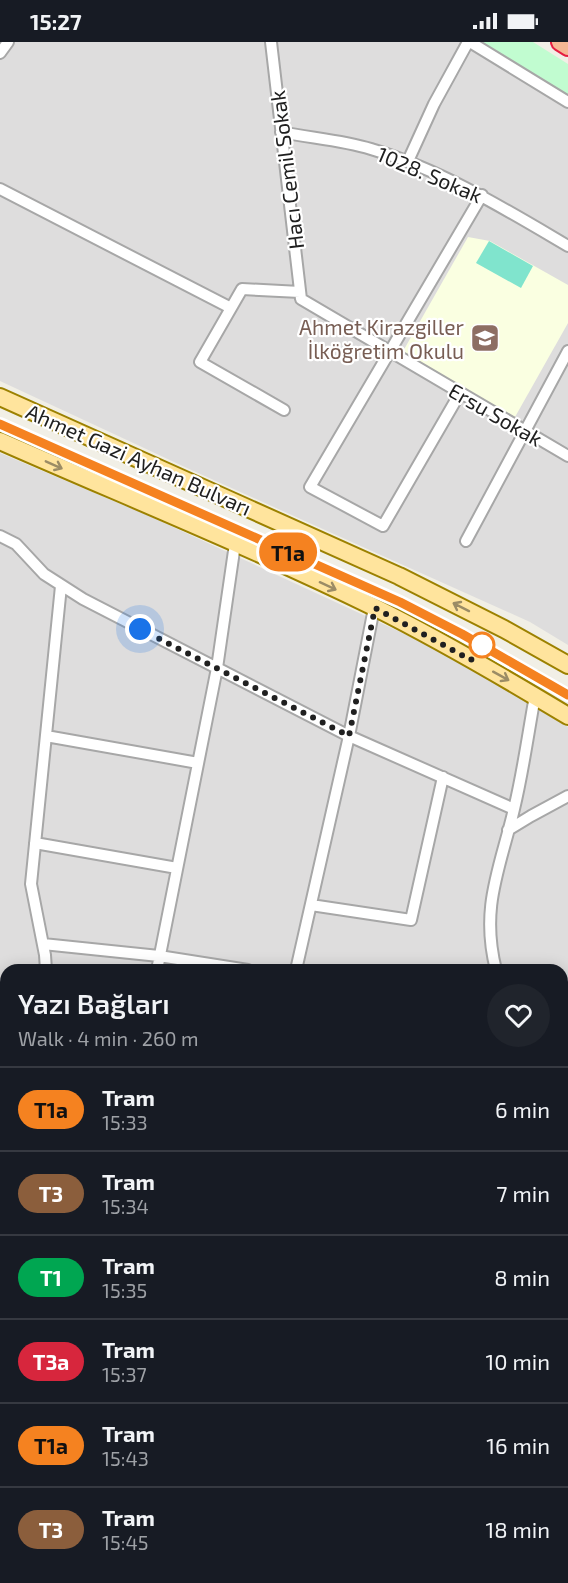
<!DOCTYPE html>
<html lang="en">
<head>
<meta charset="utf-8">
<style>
	:root { --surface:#171b24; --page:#20242c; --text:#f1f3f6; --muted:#9ea1a6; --line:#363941 }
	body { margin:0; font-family:"Exo 2",sans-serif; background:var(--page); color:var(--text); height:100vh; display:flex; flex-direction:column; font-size:22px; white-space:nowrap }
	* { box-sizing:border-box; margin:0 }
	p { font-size:20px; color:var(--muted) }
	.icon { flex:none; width:33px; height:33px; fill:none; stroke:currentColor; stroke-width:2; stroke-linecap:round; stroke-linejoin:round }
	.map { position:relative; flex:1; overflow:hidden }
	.panel { position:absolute; left:0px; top:922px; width:568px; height:620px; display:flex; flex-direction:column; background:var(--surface); border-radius:18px 18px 0 0; box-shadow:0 3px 15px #0003 }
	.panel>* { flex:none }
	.badge { padding:0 12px; border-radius:20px; font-size:21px; line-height:39px }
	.you { position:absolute; width:30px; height:30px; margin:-15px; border:4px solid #fff; border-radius:50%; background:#1a73e8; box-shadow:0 0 0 9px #1a73e833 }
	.map>.badge { position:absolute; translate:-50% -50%; box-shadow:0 0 0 3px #fff }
	.round { display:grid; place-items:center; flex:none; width:63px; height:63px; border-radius:32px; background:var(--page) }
	.summary { display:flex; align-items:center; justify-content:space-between; height:102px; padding:0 18px }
	h1 { font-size:28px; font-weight:600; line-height:45px }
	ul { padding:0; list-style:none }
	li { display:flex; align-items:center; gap:18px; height:84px; padding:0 18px; border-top:2px solid var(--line) }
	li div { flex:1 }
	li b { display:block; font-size:22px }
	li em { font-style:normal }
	li .badge { min-width:66px; font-weight:700; text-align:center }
	.status { display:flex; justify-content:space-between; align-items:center; height:42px; padding:0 30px; background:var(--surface); direction:ltr }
	.status svg { height:16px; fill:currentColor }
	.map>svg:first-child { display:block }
	.residential { fill:#dedddd; fill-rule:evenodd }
	.education { fill:#faffe1 }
	.park { fill:#c1fcd0 }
	.pitch { fill:#80e4cd }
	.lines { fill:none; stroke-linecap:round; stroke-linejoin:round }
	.minor-casing { stroke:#a7a7a7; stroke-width:14 }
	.tertiary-casing { stroke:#a7a7a7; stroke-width:16 }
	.primary-casing { stroke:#9c8100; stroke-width:20 }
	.trunk-casing { stroke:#e51d41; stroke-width:20 }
	.minor { stroke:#fff; stroke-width:10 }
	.tertiary { stroke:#fff; stroke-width:14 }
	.primary { stroke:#ffe49d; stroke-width:16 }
	.trunk { stroke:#f6b794; stroke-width:16 }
	.tram { stroke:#6e6e6e; stroke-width:1.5 }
	.oneway { stroke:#9b8c65 }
	.line-casing { stroke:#fff; stroke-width:14 }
	.line { stroke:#f58220; stroke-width:9 }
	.walk { stroke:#202020; stroke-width:6; stroke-dasharray:0 10.8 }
	.stop-dot { fill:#fff; stroke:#f58220; stroke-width:3 }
	.labels { text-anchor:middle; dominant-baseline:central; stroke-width:4.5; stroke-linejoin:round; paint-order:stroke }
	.street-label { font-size:21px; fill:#202020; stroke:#fff }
	.education-label { font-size:21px; fill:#785e54; stroke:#fff; text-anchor:end }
</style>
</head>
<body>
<div class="status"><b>15:27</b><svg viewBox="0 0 49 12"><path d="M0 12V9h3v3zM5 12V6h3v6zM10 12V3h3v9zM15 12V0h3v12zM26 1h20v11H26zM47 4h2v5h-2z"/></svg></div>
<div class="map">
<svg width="568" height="1541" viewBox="0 0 568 1541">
	<rect width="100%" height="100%" fill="#f1efe6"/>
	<!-- residential -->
	<path class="residential" d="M0,0H481L568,51V603L530,580L187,426L0,339Z
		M0,411L147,473L435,606L568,685V1541H0ZM6,928H562V1536H6Z"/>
	<!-- education -->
	<path class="education" d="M468,195L490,199L568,243V281L515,375L402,311Z"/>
	<!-- park -->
	<path class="park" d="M482,0H533L568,22V53Z"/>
	<!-- pitch -->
	<path class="pitch" d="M489,199L533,224L521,246L476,221Z"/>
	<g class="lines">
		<!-- minor casing -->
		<g class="minor-casing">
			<path id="minor" d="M271,0L301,257L568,414
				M470,0L568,60
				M0,11L8,0
				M281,90C310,96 342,98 371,107C442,128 505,167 568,204
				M408,119L434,62L468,0
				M0,147L231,266
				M460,351L383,484L310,445L482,153
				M284,368L200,320L242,247L300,250
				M0,494L16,502L44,532L83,557L349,694L514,767
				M466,499L568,309
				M46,694L198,721
				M508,788L531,774L568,754
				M35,801L177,826
				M311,863L411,878L443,735
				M43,902L159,914L248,928
				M46,928L45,913L31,842L61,544
				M157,928L217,626L235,502
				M296,928L349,694L374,566
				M496,928C480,865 500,827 514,767C523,730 528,692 535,654
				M562,970L568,971
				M562,1147L568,1133
				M0,1339L6,1323
				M562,1535L568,1521
				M76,1541V1536
				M187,1541L189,1536"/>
		</g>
		<!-- tertiary casing -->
		<g class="tertiary-casing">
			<path id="tertiary" d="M0,1111H6
				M562,1112L568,1113"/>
		</g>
		<!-- primary casing -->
		<g class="primary-casing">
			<path id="primary" d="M0,355L399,534L504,587L568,623
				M0,399C125,454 251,505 374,565C440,598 505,636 568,674
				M0,1433L6,1435
				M0,1454L6,1456
				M213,1536L226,1541
				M265,1536L278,1541"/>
		</g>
		<!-- trunk casing -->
		<g class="trunk-casing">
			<path id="trunk" d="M560,0L568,5"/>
		</g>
		<!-- minor -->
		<use href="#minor" class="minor"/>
		<!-- tertiary -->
		<use href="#tertiary" class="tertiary"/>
		<!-- primary -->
		<use href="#primary" class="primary"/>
		<!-- trunk -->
		<use href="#trunk" class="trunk"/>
		<!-- tram -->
		<path class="tram" d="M0,382L400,560L462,592L568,653"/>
	</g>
	<!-- one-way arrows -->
	<defs><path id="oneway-shaft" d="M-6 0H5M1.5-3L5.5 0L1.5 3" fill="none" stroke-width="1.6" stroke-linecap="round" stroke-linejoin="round" transform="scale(1.5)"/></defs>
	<g class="oneway">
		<use href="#oneway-shaft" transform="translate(54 423) rotate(24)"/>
		<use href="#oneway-shaft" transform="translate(328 544) rotate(25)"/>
		<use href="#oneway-shaft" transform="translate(461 565) rotate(-153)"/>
		<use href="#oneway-shaft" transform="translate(501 634) rotate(29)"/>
	</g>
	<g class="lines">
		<!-- line casing -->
		<g class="line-casing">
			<path id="line" d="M0,382L400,560L462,592L568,653"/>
		</g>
		<!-- line -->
		<use href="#line" class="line"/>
		<!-- walk -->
		<path class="walk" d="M140,587L349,694L375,566L471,618L482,603"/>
	</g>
	<!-- icons -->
	<defs>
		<g id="school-square" transform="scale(1.5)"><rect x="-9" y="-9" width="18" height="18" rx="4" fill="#8d6e63" stroke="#fff"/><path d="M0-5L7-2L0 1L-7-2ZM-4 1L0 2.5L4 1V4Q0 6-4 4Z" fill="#fff"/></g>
	</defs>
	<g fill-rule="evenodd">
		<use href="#school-square" x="485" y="296"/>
	</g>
	<!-- markers -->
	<circle class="stop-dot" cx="482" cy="603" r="12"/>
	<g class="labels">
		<!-- street labels -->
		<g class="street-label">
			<text transform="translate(286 128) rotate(-97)">Hacı Cemil Sokak</text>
			<text transform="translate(430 132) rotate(23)">1028. Sokak</text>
			<text transform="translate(496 372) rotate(30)">Ersu Sokak</text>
			<text transform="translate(139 417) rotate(24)">Ahmet Gazi Ayhan Bulvarı</text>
		</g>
		<!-- education labels -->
		<g class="education-label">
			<text x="464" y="284">Ahmet Kirazgiller<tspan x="464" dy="24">İlköğretim Okulu</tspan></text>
		</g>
	</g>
</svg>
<div class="you" style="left:140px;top:587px"></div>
<b class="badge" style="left:288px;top:510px;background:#f58220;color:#111">T1a</b>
<section class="panel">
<div class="summary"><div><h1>Yazı Bağları</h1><p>Walk · 4 min · 260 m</p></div><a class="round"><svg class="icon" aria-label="heart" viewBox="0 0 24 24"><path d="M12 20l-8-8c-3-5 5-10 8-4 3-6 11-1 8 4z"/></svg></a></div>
<ul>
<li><span class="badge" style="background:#f58220;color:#111">T1a</span><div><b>Tram</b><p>15:33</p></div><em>6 min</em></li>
<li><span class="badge" style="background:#8b5e3c;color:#fff">T3</span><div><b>Tram</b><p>15:34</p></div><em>7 min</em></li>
<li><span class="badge" style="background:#00a651;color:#fff">T1</span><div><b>Tram</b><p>15:35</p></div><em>8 min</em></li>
<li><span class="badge" style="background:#d7263d;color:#fff">T3a</span><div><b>Tram</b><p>15:37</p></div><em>10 min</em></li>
<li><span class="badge" style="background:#f58220;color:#111">T1a</span><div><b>Tram</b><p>15:43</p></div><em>16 min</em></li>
<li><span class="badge" style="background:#8b5e3c;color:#fff">T3</span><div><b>Tram</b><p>15:45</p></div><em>18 min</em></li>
</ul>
</section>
</div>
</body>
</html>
